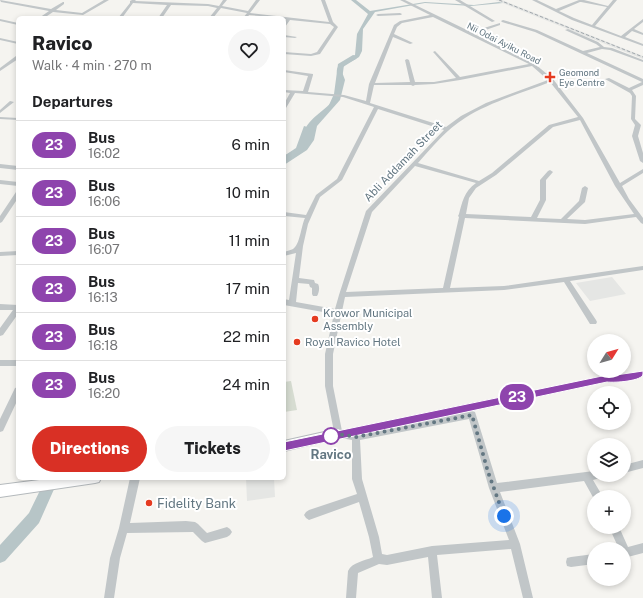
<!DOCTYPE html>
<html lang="en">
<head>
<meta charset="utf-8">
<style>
	:root { --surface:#fff; --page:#f6f6f6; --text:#202124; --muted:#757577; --line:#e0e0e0; --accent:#d93025 }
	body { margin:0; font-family:"Public Sans",sans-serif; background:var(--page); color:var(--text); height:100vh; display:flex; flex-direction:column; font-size:15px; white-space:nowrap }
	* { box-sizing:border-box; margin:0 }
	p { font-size:13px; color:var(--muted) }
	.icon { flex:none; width:22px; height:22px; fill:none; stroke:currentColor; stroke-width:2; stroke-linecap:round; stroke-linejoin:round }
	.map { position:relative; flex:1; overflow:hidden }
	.details { position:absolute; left:16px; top:16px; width:270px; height:464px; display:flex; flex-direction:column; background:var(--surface); border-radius:6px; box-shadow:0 2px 6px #0003 }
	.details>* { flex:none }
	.badge { padding:0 8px; border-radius:13px; font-size:14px; line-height:26px }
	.needle { width:26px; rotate:53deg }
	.controls { position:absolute; left:587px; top:334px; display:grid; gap:8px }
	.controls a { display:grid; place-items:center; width:44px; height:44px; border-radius:50%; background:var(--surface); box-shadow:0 2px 6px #0003; font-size:20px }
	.you { position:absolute; width:20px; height:20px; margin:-10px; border:3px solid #fff; border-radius:50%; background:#1a73e8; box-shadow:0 0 0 6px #1a73e833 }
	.map>.badge { position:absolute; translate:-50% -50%; box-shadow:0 0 0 2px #fff }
	h2 { padding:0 16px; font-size:15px; line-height:36px }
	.round { display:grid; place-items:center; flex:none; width:42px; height:42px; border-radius:21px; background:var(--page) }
	.head { display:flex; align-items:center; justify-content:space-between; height:68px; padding:0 16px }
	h1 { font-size:19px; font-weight:800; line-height:30px }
	.cta { display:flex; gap:8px; margin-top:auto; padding:8px 16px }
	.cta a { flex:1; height:46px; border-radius:24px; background:var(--accent); color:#fff; font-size:16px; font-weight:800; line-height:46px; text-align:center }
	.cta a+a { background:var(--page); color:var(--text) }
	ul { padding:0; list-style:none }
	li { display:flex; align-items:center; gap:12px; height:48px; padding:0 16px; border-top:1px solid var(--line) }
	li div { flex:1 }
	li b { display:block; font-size:15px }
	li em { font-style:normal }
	li .badge { min-width:44px; font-weight:700; text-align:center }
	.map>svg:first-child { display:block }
	.built { fill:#e5e6e4 }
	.green { fill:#d6dcd1 }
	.water { fill:#b7c5c7 }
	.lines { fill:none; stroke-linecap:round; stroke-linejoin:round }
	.river { fill:#b7c5c7; fill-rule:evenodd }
	.major-casing { stroke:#b4b9bc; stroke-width:2 }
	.minor { fill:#c1c6c8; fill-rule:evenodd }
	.major { fill:#fff; fill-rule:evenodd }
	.rail { stroke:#a0a7ac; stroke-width:1; stroke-dasharray:3.5 2; stroke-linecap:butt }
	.line { fill:#8e44ad; stroke:#fff }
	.walk { stroke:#637782; stroke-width:4; stroke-dasharray:0 7.2 }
	.poi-dot { fill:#e53b20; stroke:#fff; stroke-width:1.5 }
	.stop-dot { fill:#fff; stroke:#8e44ad; stroke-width:2 }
	.labels { text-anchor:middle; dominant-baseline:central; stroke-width:4; stroke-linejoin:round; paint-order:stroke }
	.far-street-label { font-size:9px; fill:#637782; stroke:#fff }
	.far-poi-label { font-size:9px; fill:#637782; stroke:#fff; text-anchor:start }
	.street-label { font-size:11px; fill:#637782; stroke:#fff }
	.poi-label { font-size:11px; fill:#637782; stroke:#fff; text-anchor:start }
	.near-stop-label { font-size:13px; font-weight:bold; fill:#637782; stroke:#fff }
	.near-poi-label { font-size:13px; fill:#637782; stroke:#fff; text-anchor:start }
</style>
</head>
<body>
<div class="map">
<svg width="643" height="598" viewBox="0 0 643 598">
	<rect width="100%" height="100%" fill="#f5f4f0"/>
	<!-- built -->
	<path class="built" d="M495,0H502L643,56V59Z
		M612,277L626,294L590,301L576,283Z
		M246,478H274L275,497L247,501Z"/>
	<!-- green -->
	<path class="green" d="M291,381L297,410L284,412V382Z"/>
	<!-- water -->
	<path class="water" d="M351,0H356L370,11L425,2L474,5L499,2L503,3L471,6L425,3L375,12L363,29L362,51L359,57L343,67L342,72L345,80L340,100L317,126L314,140L307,150L284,165V156L296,149L303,143C301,120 323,114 334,99C346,83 333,75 338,67C340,62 351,59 355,55L357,34L368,14Z"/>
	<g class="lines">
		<!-- river -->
		<path class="river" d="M353,55L358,56L356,59L344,65L340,94L334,106H330L329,105L334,94L338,64Z
			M304,126L311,128L302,151L284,162V156L296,148Z
			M46,478H59L39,523L5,561L0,563V545L29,513Z"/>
		<!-- major casing -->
		<g class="major-casing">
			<path id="major" d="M338,429L342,431L343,434L342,437L284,451V441Z
				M55,478H101L99,482L95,483L0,497V485Z"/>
		</g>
		<!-- minor -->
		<path class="minor" d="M0,0L51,9L63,2H64V4L56,10L82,13L104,0H109L83,15L53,12L44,18H39L49,11L1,2Z
			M132,0H136L135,1L208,4L219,6L223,0H227L222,6L248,11L256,0H260L250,13L329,22L321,0H325L333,22L338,27L320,54L311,56L284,54V52L311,54L317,52L334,27L330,24L290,20L285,27H284V23L286,19H284V18L249,15L247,18H243L247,13L221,8L213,18H209L217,8L208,6L171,5L162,18H158L167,5L133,3L122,18H118L130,3V1Z
			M400,0H405L471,32L500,23V25L474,34L535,64L553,79L583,118L620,183L643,169V173L622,186L629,199L643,218V224L641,223L636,217L585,224L465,218L450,288L504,286L643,266V270L570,281L596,320L597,322L596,324H590L564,282L504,290L345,297L333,354V386L342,431L356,433L472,411L475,412L476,415L497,483L594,471V475H601L600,478L593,480L603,497H594V499L584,481L500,492L520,544L533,598H523L511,549L437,555L442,598H432L428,557L387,565L379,564L358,573L356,598H346L348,571C352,562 365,561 373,557L369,537L359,502L309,520L306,518L304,515L306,512L309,510L357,494L352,479V440L335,437L325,386V354L334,314L284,305V299L289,300L296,253L284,256V252C287,251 291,250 293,249C300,245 301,226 305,218L284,216V212L306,215L316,195L337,179L374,107L343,97L295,93L286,108L284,109V104L290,93L284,92V90L303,91L308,76L284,72V70L313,74V75L308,92L344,95L366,101L369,84L394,25L400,21L430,15ZM433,17L529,64L460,77L435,51L433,52L434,53L456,78L434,82H415L409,60L407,59L405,60L410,82L375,83L393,37L410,44L413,43L394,34L397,27L402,23ZM532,66L548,80L486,103L461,116L446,127L370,103L374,85H411L413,86L415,85L434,84L460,80ZM550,82L578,117L549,125L492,173L479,181L418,163C432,147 446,130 465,118C490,102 522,93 550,82ZM378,109L444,130L366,211L339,295L335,309L296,302L298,283L309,284L310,287L312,288V294L313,296H317C319,293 320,287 318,284L315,283L314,280L299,278L303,246L308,224L320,197L342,180ZM580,120L615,186L634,214L585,220L567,219L585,202L588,188L585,186L582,188L579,201L561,219L537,218L546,200V180L553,172L550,170L548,171L540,180V200L531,217L466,214L469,198L476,188L496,175L553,127ZM415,166L476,183C464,191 462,203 459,214L458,216L459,217L443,288L346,292L372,212ZM469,419L489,488L509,540L432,546L387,555L382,554L379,537L362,479L360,440Z
			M455,0H460L495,21L492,22Z
			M532,0H537L556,9L579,0H584L608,6L613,0H617L595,26L621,36L643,19V22L634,29L643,33V35L632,31L625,37L643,44V46L572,20ZM580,2H581L607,7L592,25L574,18L559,11Z
			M400,13L402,14L401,15L378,16L376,15L378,14Z
			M0,19L18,23V25L0,21Z
			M503,20L537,30L583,51L600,47L596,44L565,30L568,29L598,42L604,47L612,48L643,60V62L610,50L602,49L587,53L643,79V85L632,90L636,96L635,119L641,125L638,136L643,153V163L640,161L632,136L635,125L631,119L632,96L630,93L605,79L609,78L629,88L642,82L535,32L502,22L501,21Z
			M284,35L297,37L295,38L284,37Z
			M0,38L18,42V44L0,40Z
			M16,56H18V59L0,71V68Z
			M10,101L14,102L0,113V110Z
			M0,117L18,118V120L0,119Z
			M0,164L18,166V170L0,168Z
			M0,180L18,182V186L0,184Z
			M18,191V198L2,222L0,223V216L16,192Z
			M18,251V255L0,256V252Z
			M0,304L18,305V314L3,335L0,336V328L13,310H0Z
			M0,360H18V366H0Z
			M18,387V399L3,431L0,432V419L15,388Z
			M643,460V468L624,473V465Z
			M130,478H140L130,523L186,521L195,522L198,524L207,533L227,527L230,529L232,532L230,535L227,537L205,543L202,541L193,532L127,533L120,558L114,598H104L110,558L119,528Z
			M609,527H619L628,547L643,543V553L624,558V549H619Z
			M594,554V564L571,567L567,566L566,562L567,558L571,557Z"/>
		<!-- major -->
		<use href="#major" class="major"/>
		<!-- rail -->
		<path class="rail" d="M499,0L643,57"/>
	</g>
	<!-- line -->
	<path class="line" d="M643,371V374C643,381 615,383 607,382L284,451L279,446L284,442L607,375H616Z"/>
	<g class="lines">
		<!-- walk -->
		<path class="walk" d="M331,436L326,437L338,434L356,437L472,415L488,472L504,516"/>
	</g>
	<!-- markers -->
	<g class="poi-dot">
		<path d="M548 71h4v4h4v4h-4v4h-4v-4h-4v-4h4z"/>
		<circle cx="315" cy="319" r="4"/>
		<circle cx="297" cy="342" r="4"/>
		<circle cx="149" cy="503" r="4"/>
	</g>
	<circle class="stop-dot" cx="331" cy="436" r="8"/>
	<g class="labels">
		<!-- far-street labels -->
		<g class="far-street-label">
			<text transform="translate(504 43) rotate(27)">Nii Odai Ayiku Road</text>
		</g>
		<!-- far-poi labels -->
		<g class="far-poi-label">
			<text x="559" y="72">Geomond<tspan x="559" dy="10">Eye Centre</tspan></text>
		</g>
		<!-- street labels -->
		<g class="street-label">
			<text transform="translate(403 161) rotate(-46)">Abli Addamah Street</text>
		</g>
		<!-- poi labels -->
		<g class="poi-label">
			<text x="323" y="313">Krowor Municipal<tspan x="323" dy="13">Assembly</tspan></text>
			<text x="305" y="342">Royal Ravico Hotel</text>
		</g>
		<!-- near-stop labels -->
		<g class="near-stop-label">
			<text x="331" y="454">Ravico</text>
		</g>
		<!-- near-poi labels -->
		<g class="near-poi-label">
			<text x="157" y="503">Fidelity Bank</text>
		</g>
	</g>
</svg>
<div class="controls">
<a><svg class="needle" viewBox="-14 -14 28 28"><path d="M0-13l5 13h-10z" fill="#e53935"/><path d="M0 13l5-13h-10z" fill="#757577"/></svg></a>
<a><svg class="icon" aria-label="locate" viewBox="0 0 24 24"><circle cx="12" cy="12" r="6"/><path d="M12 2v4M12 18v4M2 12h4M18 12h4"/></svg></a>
<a><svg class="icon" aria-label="layers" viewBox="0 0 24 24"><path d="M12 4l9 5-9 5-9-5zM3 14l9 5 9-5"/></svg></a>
<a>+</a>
<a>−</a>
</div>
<div class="you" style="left:504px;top:516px"></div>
<b class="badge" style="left:517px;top:397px;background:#8e44ad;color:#fff">23</b>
<section class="details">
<div class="head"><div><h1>Ravico</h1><p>Walk · 4 min · 270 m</p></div><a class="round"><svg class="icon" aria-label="heart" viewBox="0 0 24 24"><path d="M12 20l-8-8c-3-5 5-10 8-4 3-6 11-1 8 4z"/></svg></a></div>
<h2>Departures</h2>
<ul>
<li><span class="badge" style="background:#8e44ad;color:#fff">23</span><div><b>Bus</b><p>16:02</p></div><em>6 min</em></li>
<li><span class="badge" style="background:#8e44ad;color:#fff">23</span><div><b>Bus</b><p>16:06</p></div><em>10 min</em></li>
<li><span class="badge" style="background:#8e44ad;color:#fff">23</span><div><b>Bus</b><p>16:07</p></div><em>11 min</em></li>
<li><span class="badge" style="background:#8e44ad;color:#fff">23</span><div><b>Bus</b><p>16:13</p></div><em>17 min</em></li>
<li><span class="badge" style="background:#8e44ad;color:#fff">23</span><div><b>Bus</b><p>16:18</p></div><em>22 min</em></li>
<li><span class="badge" style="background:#8e44ad;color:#fff">23</span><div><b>Bus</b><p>16:20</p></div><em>24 min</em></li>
</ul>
<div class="cta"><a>Directions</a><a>Tickets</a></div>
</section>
</div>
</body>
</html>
